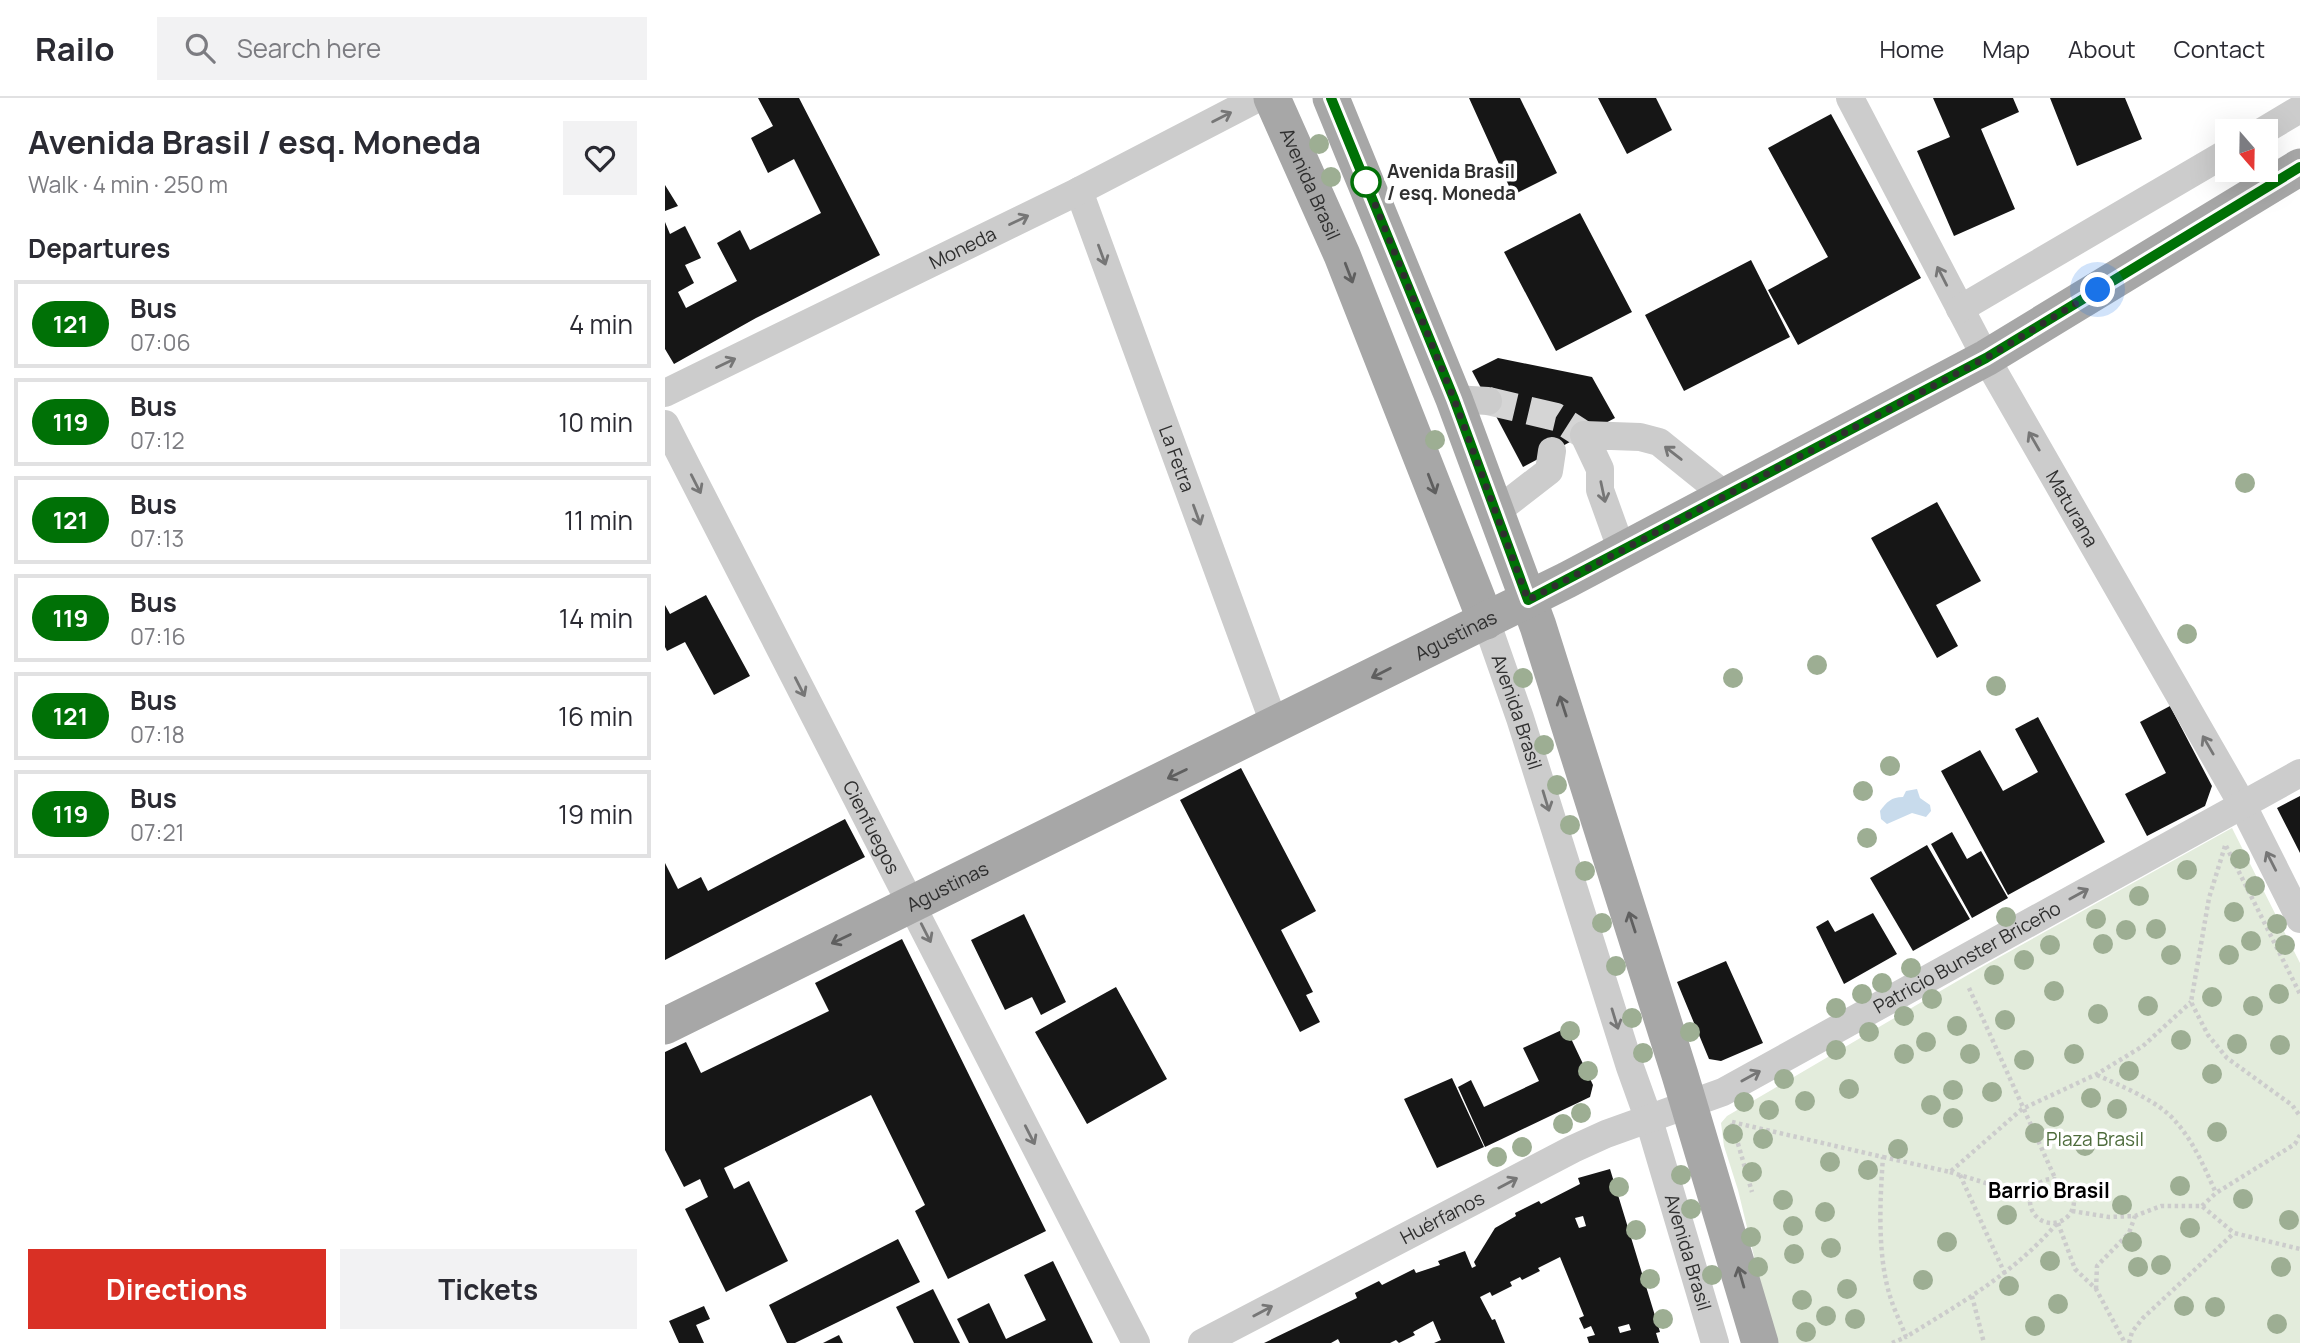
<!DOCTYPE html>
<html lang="en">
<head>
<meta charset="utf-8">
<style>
	:root { --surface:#fff; --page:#f2f2f3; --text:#2b2b33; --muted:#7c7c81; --line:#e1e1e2; --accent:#d93025 }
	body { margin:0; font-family:Manrope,sans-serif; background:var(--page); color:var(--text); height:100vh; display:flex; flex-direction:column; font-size:26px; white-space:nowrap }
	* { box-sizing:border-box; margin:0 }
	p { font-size:23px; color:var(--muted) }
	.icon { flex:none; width:38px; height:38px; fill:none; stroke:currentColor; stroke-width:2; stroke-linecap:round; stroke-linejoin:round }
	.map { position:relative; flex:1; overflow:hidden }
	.drawer { display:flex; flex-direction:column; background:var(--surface); width:665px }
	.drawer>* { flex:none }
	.badge { padding:0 14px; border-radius:23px; font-size:24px; line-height:46px }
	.needle { width:46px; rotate:160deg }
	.fabs { position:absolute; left:1550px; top:21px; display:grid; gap:14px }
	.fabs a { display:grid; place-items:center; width:63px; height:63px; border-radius:0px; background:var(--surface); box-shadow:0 7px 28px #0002; font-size:35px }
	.you { position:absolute; width:35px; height:35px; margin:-18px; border:5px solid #fff; border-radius:50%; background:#1a73e8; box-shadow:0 0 0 10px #1a73e833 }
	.map>.badge { position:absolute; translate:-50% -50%; box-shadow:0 0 0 4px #fff }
	h2 { padding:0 28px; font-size:26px; line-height:63px }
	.round { display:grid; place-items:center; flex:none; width:74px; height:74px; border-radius:0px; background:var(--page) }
	.summary { display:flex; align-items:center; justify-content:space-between; height:119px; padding:0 28px }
	h1 { font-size:33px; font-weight:700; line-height:52px }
	.action { display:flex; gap:14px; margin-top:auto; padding:14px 28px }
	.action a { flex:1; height:80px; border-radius:0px; background:var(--accent); color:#fff; font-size:28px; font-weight:700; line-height:80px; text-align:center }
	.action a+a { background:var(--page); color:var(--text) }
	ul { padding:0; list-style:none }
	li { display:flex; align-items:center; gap:21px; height:88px; margin:0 14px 10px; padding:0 14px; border:4px solid var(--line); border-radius:0px }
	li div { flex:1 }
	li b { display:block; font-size:26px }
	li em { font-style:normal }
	li .badge { min-width:77px; font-weight:700; text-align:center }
	header { display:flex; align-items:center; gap:42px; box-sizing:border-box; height:98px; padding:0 35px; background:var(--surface); border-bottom:2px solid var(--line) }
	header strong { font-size:33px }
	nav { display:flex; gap:38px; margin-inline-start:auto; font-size:24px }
	.search { width:490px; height:63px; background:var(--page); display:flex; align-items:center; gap:18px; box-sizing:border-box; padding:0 24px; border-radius:0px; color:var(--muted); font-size:26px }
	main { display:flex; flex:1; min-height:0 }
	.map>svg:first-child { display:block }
	.green { fill:#e3ecdc }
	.water { fill:#c8dbec }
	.building { fill:#161616; fill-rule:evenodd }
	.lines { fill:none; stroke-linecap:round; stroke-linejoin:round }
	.minor-tunnel { stroke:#d5d5d5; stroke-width:28; stroke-dasharray:28 14; stroke-linecap:butt }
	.path { stroke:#ccc; stroke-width:4.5; stroke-dasharray:3.5 3.5; stroke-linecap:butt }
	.minor { stroke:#ccc; stroke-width:28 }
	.major { stroke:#a7a7a7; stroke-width:37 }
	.tree { fill:#9dae93 }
	.oneway { stroke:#767676 }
	.oneway2 { stroke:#5f5f5f }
	.line-casing { stroke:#fff; stroke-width:16 }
	.line { stroke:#007106; stroke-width:10 }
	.walk { stroke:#2f2f2f; stroke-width:7; stroke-dasharray:0 12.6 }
	.stop-dot { fill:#fff; stroke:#007106; stroke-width:3.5 }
	.labels { text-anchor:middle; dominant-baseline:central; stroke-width:7; stroke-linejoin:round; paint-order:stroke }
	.stop-label { font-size:19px; font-weight:bold; fill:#2f2f2f; stroke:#fff; text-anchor:start }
	.street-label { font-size:19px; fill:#2f2f2f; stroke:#fff }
	.park-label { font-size:19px; fill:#4d6b3b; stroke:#fff }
	.neighbourhood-label { font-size:21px; font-weight:bold; fill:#000; stroke:#fff }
</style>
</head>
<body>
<header>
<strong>Railo</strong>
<div class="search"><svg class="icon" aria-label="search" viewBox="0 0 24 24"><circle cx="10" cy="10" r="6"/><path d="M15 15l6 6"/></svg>Search here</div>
<nav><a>Home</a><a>Map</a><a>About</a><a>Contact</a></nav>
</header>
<main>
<section class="drawer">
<div class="summary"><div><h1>Avenida Brasil / esq. Moneda</h1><p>Walk · 4 min · 250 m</p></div><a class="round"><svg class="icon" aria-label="heart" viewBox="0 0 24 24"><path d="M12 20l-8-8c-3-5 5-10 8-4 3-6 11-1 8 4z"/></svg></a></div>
<h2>Departures</h2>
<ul>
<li><span class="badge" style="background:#007106;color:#fff">121</span><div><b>Bus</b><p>07:06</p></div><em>4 min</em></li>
<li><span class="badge" style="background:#007106;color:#fff">119</span><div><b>Bus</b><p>07:12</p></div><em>10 min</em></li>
<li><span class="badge" style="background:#007106;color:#fff">121</span><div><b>Bus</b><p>07:13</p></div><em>11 min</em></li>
<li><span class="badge" style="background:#007106;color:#fff">119</span><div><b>Bus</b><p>07:16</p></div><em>14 min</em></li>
<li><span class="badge" style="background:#007106;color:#fff">121</span><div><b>Bus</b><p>07:18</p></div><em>16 min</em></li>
<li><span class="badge" style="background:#007106;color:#fff">119</span><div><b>Bus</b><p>07:21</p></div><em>19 min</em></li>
</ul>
<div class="action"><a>Directions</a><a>Tickets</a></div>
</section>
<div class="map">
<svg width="1635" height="1245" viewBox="0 0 1635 1245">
	<rect width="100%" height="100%" fill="#fff"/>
	<!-- green -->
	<path class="green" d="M1567,730L1635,865V1245H1110L1073,1092L1059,1048L1056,1025L1062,1018L1313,871Z"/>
	<!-- water -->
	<path class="water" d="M1252,691L1255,700L1265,707L1266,713L1261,719L1247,715L1222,726L1216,721L1215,713C1222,704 1226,699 1238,699L1241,693Z"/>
	<!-- building -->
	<path class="building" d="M93,0H134L215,157L91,220L9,266L0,251V124L5,136L20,128L36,160L20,167L29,185L13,194L21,210L72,183L52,145L75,132L85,152L156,115L129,61L103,75L86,40L108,28Z
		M804,0H855L892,75L848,97Z
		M933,0H991L1007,32L962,56Z
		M1268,0H1348L1354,14L1316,31L1350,111L1289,138L1252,53L1285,39Z
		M1385,0H1460L1477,41L1412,68Z
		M1166,16L1256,180L1133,247L1103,192L1163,159L1103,50Z
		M0,87L13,108L0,113Z
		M915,115L967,214L891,253L839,154Z
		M1086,162L1125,239L1019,293L980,217Z
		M833,260L927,279L950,320L858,369L807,273Z
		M1272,404L1316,483L1271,507L1293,548L1272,560L1206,440Z
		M41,497L85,578L49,597L20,544L2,553L0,549V507L5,516Z
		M1505,608L1547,688L1540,708L1482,738L1460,696L1501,675L1475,624Z
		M1373,619L1440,744L1343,797L1276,673L1315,652L1338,693L1373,674L1350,631Z
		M576,670L651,813L616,832L648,894L641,897L655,924L635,934L515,702Z
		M1635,698V755L1612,710Z
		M180,721L200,759L0,862V765L13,791L36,779L43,793Z
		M1287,734L1302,761L1316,753L1343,800L1307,820L1266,746Z
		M1262,747L1305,821L1248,853L1205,780Z
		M1208,815L1232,856L1179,886L1151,829L1163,822L1170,834Z
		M359,816L401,904L376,917L367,899L340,912L306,842Z
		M237,841L381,1133L283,1181L250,1113L260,1107L206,997L59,1070L69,1091L84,1083L123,1163L61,1194L20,1111L43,1099L35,1081L19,1089L0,1052V954L21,944L36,975L164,913L150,885Z
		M1061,863L1098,945L1056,963L1044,961L1012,884Z
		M451,889L502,981L422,1026L370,934Z
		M901,930L928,987L925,999L820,1049L793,989L806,982L819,1009L874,983L858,950Z
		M787,980L819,1049L772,1070L739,1001Z
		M945,1071L995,1234L991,1235L994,1245H924L922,1239L930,1237L926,1228L919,1231L914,1220L919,1218L895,1159L873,1170L875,1173L857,1182L855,1179L845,1184L847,1188L827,1198L825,1194L815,1199L827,1222L830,1221L840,1245H769L776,1242L768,1223L748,1234L750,1237L734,1245L731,1242L725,1245H675L673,1241L666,1245H599L692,1200L690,1195L714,1183L717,1187L749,1171L751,1175L775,1167L773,1163L800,1153L807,1170L811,1168L809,1164L830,1130L851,1118L850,1115L874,1103L876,1106L915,1086L913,1080ZM918,1118L921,1128L914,1130L910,1120ZM964,1226L966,1232L955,1235L953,1229Z
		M233,1141L255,1184L130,1245H122L104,1207Z
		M388,1163L428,1245H304L292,1221L324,1205L341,1241L381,1222L359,1177Z
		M268,1191L295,1245H249L231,1209Z
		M39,1208L45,1221L31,1227L39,1245H14L4,1223Z
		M174,1237L178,1245H158Z"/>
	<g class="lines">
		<!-- minor-tunnel -->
		<path class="minor-tunnel" d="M823,303L891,319L919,337"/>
		<!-- path -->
		<path class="path" d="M1560,748L1544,800L1526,904L1543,937L1562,960L1627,1007L1635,1018
			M1561,748L1635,896
			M1304,890L1390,1080
			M1432,977C1456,988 1494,1003 1511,1024C1529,1044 1540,1071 1551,1095
			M1067,1024L1218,1059C1215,1101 1212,1157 1225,1198C1229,1212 1236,1225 1241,1239C1296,1205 1351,1174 1393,1124
			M1067,1025L1087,1094
			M1218,1059L1285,1074L1357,1011L1432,976L1478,948L1526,904
			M1285,1074L1324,1086L1367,1093
			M1295,1077L1340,1176
			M1365 1103a22 22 0 1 1 44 0a22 22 0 1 1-44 0Z
			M1537,1108L1551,1095L1630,1046L1635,1037
			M1407,1113L1444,1119L1470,1118L1496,1108H1537L1569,1135L1635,1151
			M1393,1125L1410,1171L1431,1191L1460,1245
			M1431,1191L1432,1168L1464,1135L1470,1118
			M1307,1198L1319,1245
			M1227,1245L1241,1239
			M1464,1245L1467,1234L1478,1220L1569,1135"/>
		<!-- minor -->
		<g class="minor">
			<path id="s1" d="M1185,0L1321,260L1577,706L1635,821"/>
			<path d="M1598,33L1635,11"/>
			<path id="s2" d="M414,93L610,628"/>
			<path d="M1295,211L1563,54"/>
			<path id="s3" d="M0,295L414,93L593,0"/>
			<path d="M789,301L823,303"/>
			<path id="s4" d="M0,326L471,1245"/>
			<path d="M831,414L884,373L887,353"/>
			<path d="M957,453L935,392V371L919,337L975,339L994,344L1061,398"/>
			<path id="s5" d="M821,523L855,620L965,969L984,1022L1050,1245"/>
			<path id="s6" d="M537,1245L908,1051L941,1036L1058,994L1635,675"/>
		</g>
		<!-- major -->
		<g class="major">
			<path id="s7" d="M607,0L677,157L821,523"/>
			<path d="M666,0L789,301L873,528L1015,977L1095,1245"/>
			<path id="s8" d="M0,928L902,482L1321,260L1635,69"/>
		</g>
	</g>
	<!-- trees -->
	<g class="tree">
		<circle cx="654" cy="46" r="10"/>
		<circle cx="666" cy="79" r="10"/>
		<circle cx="770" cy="342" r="10"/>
		<circle cx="1580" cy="385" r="10"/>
		<circle cx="1522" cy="536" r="10"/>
		<circle cx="1152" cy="567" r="10"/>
		<circle cx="858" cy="580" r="10"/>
		<circle cx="1068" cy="580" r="10"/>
		<circle cx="1331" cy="588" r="10"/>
		<circle cx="879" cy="647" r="10"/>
		<circle cx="1225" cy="668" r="10"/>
		<circle cx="892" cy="687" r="10"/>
		<circle cx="1198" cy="693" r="10"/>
		<circle cx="905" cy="727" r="10"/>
		<circle cx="1202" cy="740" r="10"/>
		<circle cx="1575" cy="761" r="10"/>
		<circle cx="1522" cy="772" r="10"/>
		<circle cx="920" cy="773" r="10"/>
		<circle cx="1590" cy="788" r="10"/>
		<circle cx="1474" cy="798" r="10"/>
		<circle cx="1569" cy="814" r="10"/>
		<circle cx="1341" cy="819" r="10"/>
		<circle cx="1431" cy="821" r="10"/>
		<circle cx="937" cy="825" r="10"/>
		<circle cx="1612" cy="826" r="10"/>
		<circle cx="1491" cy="831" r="10"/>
		<circle cx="1461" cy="832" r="10"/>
		<circle cx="1586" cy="843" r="10"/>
		<circle cx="1438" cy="846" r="10"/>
		<circle cx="1385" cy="847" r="10"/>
		<circle cx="1620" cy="847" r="10"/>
		<circle cx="1506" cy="857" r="10"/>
		<circle cx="1564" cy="857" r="10"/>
		<circle cx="1359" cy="862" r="10"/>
		<circle cx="951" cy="868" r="10"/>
		<circle cx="1246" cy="870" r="10"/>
		<circle cx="1329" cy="877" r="10"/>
		<circle cx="1217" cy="885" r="10"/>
		<circle cx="1389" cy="893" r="10"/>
		<circle cx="1197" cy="896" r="10"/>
		<circle cx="1614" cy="896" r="10"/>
		<circle cx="1547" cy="899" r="10"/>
		<circle cx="1267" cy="901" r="10"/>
		<circle cx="1483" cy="908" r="10"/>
		<circle cx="1588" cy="908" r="10"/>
		<circle cx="1171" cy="910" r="10"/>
		<circle cx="1433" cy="916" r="10"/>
		<circle cx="1239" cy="918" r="10"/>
		<circle cx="967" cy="920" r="10"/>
		<circle cx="1340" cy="922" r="10"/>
		<circle cx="1292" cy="928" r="10"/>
		<circle cx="905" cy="933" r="10"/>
		<circle cx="1025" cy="934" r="10"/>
		<circle cx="1204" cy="934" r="10"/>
		<circle cx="1516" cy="942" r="10"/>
		<circle cx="1261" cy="944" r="10"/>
		<circle cx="1572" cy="946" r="10"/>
		<circle cx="1615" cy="947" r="10"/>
		<circle cx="1171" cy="952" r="10"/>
		<circle cx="978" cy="955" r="10"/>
		<circle cx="1239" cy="956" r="10"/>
		<circle cx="1305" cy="956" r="10"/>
		<circle cx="1409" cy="956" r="10"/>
		<circle cx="1359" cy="962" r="10"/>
		<circle cx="923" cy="973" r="10"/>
		<circle cx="1464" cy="973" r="10"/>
		<circle cx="1547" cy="976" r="10"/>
		<circle cx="1119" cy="981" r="10"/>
		<circle cx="1184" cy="991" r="10"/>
		<circle cx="1288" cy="992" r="10"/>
		<circle cx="1327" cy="994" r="10"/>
		<circle cx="1426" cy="1000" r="10"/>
		<circle cx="1140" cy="1003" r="10"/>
		<circle cx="1079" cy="1004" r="10"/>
		<circle cx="1266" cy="1007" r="10"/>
		<circle cx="1452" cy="1011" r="10"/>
		<circle cx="1104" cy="1012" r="10"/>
		<circle cx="916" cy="1015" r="10"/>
		<circle cx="1389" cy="1019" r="10"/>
		<circle cx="1288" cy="1020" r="10"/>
		<circle cx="898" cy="1026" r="10"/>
		<circle cx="1552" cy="1034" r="10"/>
		<circle cx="1370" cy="1035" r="10"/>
		<circle cx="1068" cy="1036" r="10"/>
		<circle cx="1098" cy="1041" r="10"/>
		<circle cx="1420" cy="1048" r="10"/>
		<circle cx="857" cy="1049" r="10"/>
		<circle cx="1233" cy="1051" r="10"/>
		<circle cx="832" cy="1059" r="10"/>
		<circle cx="1165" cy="1064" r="10"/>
		<circle cx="1203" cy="1072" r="10"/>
		<circle cx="1087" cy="1074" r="10"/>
		<circle cx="1016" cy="1077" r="10"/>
		<circle cx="1515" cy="1088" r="10"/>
		<circle cx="954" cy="1089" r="10"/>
		<circle cx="1578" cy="1101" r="10"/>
		<circle cx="1118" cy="1102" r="10"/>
		<circle cx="1457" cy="1107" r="10"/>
		<circle cx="1026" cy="1111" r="10"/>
		<circle cx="1160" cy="1114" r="10"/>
		<circle cx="1342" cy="1117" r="10"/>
		<circle cx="1624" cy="1122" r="10"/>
		<circle cx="1128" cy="1128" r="10"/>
		<circle cx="1525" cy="1130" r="10"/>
		<circle cx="971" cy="1132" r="10"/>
		<circle cx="1086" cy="1139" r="10"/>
		<circle cx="1282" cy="1144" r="10"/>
		<circle cx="1467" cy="1144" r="10"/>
		<circle cx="1166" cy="1150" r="10"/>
		<circle cx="1129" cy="1156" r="10"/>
		<circle cx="1385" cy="1163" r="10"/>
		<circle cx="1496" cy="1167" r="10"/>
		<circle cx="1093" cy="1169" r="10"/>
		<circle cx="1473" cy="1169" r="10"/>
		<circle cx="1616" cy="1169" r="10"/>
		<circle cx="1047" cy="1177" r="10"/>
		<circle cx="985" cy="1181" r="10"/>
		<circle cx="1258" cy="1182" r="10"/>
		<circle cx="1344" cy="1188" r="10"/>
		<circle cx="1182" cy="1191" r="10"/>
		<circle cx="1137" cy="1202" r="10"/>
		<circle cx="1393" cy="1206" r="10"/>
		<circle cx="1519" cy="1208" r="10"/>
		<circle cx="1550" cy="1209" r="10"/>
		<circle cx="1161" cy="1218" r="10"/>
		<circle cx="998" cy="1221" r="10"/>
		<circle cx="1190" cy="1221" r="10"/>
		<circle cx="1612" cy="1226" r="10"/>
		<circle cx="1370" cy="1228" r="10"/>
		<circle cx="1141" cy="1234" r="10"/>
	</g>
	<!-- one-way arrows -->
	<defs><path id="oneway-shaft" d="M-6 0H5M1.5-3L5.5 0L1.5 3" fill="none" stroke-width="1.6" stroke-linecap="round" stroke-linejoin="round" transform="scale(1.75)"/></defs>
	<g class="oneway">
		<use href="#oneway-shaft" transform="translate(557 19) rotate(-27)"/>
		<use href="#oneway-shaft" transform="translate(354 122) rotate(-26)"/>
		<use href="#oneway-shaft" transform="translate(437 157) rotate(70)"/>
		<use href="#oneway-shaft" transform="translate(1277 178) rotate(-117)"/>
		<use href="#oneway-shaft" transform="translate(61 265) rotate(-26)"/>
		<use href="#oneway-shaft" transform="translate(1369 343) rotate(-120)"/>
		<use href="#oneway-shaft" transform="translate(1008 355) rotate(-142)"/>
		<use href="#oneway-shaft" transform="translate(31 386) rotate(63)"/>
		<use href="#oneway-shaft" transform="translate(938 394) rotate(78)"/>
		<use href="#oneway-shaft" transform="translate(532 417) rotate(70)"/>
		<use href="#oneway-shaft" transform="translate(135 589) rotate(63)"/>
		<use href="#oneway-shaft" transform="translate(1543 647) rotate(-120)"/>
		<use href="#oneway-shaft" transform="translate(881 703) rotate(73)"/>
		<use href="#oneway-shaft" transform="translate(1606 763) rotate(-117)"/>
		<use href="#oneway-shaft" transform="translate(1414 796) rotate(-29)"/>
		<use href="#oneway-shaft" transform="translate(261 835) rotate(63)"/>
		<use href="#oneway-shaft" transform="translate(950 921) rotate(73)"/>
		<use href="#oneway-shaft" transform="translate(1086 978) rotate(-29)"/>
		<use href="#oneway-shaft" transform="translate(365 1037) rotate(63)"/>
		<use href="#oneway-shaft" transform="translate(843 1085) rotate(-28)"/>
		<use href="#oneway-shaft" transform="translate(598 1213) rotate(-28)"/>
	</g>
	<g class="oneway2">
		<use href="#oneway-shaft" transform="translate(684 175) rotate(69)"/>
		<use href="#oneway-shaft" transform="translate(767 386) rotate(69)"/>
		<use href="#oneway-shaft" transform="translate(716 575) rotate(153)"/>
		<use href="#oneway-shaft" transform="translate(898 608) rotate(-108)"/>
		<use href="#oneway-shaft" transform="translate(512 676) rotate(154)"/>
		<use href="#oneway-shaft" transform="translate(967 824) rotate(-108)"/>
		<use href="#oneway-shaft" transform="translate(176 841) rotate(154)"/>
		<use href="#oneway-shaft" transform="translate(1076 1179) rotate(-106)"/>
	</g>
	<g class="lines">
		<!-- line casing -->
		<g class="line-casing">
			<path id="line" d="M666,0L789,301L863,502L1321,260L1635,69"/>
		</g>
		<!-- line -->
		<use href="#line" class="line"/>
		<!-- walk -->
		<path class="walk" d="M701,84L789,301L863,502L1321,260L1433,192"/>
	</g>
	<!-- markers -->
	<circle class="stop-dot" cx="701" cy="84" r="14"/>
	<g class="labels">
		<!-- stop labels -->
		<g class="stop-label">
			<text x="722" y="73">Avenida Brasil<tspan x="722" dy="22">/ esq. Moneda</tspan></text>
		</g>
		<!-- street labels -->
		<g class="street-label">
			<text stroke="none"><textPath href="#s7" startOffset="94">Avenida Brasil</textPath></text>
			<text stroke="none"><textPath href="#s3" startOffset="331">Moneda</textPath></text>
			<text stroke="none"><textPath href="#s2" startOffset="285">La Fetra</textPath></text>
			<text stroke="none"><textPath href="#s1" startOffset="467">Maturana</textPath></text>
			<text stroke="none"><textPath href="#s8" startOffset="882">Agustinas</textPath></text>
			<text stroke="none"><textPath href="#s5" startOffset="96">Avenida Brasil</textPath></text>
			<text stroke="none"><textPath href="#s4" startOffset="453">Cienfuegos</textPath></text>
			<text stroke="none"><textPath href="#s8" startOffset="315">Agustinas</textPath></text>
			<text stroke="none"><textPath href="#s6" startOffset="858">Patricio Bunster Briceño</textPath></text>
			<text stroke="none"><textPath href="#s6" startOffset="271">Huérfanos</textPath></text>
			<text stroke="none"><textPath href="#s5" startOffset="663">Avenida Brasil</textPath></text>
		</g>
		<!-- park labels -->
		<g class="park-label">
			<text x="1430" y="1041">Plaza Brasil</text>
		</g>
		<!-- neighbourhood labels -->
		<g class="neighbourhood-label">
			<text x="1384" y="1092">Barrio Brasil</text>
		</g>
	</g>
</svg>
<div class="fabs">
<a><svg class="needle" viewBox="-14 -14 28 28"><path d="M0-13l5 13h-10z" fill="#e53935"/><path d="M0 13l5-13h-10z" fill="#7c7c81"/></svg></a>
</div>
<div class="you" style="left:1433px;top:192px"></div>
</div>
</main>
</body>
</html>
